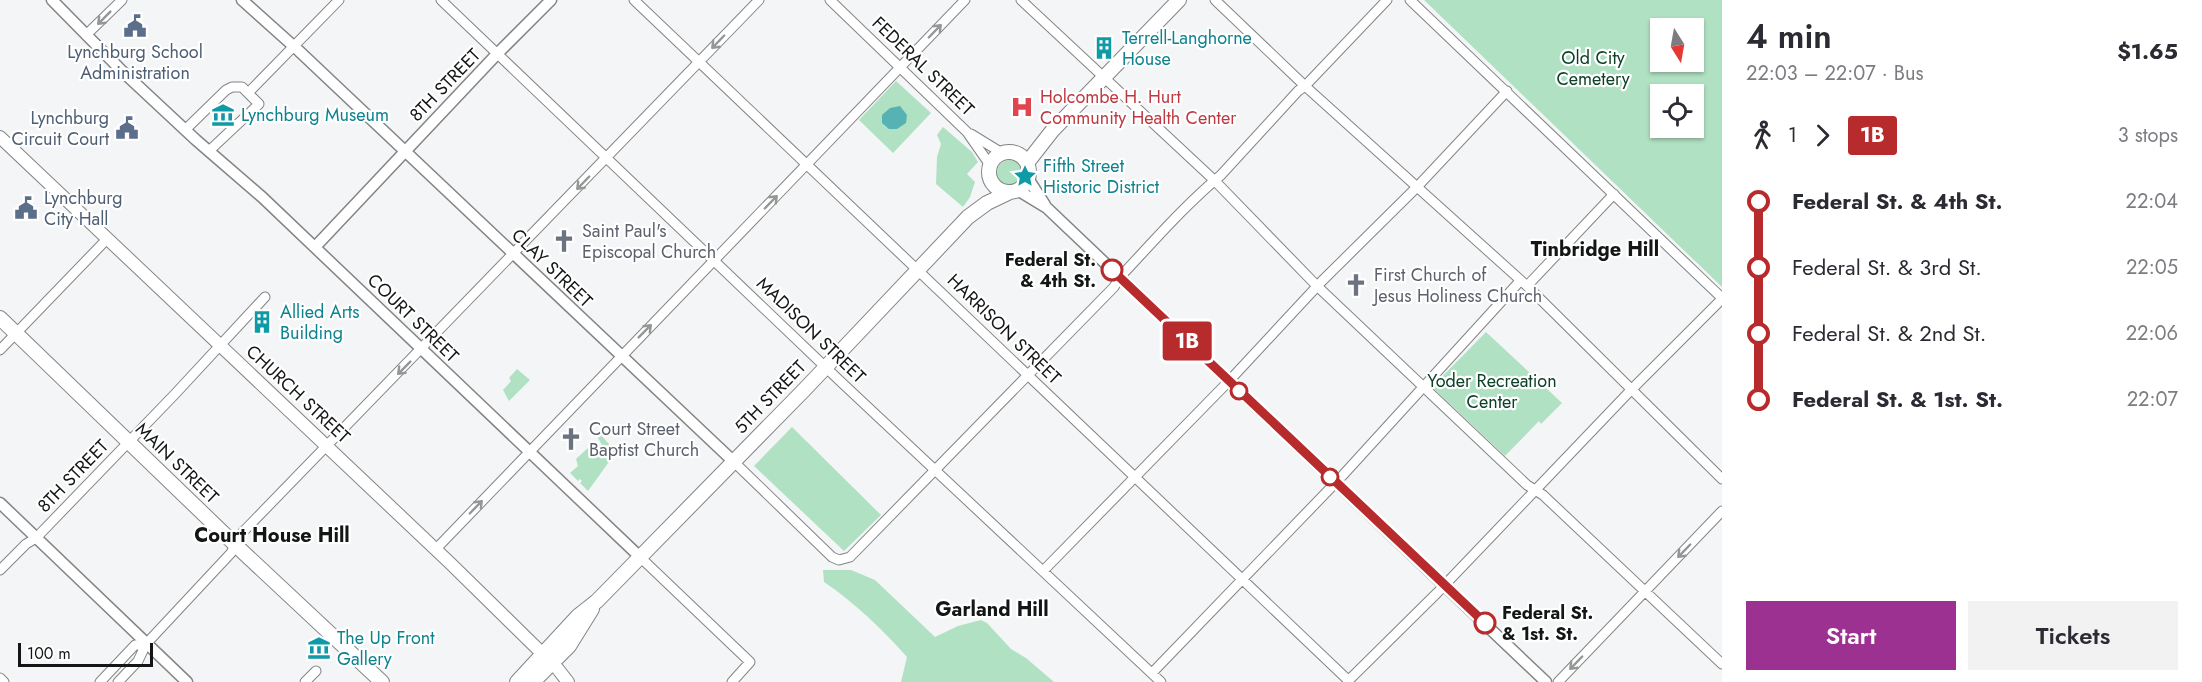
<!DOCTYPE html>
<html lang="en">
<head>
<meta charset="utf-8">
<style>
	:root { --surface:#fff; --page:#f2f2f3; --text:#2b2b33; --muted:#7c7c81; --accent:#9d3192 }
	body { margin:0; font-family:Jost,sans-serif; background:var(--page); color:var(--text); height:100vh; display:flex; flex-direction:column; font-size:22px; white-space:nowrap }
	* { box-sizing:border-box; margin:0 }
	p { font-size:20px; color:var(--muted) }
	.icon { flex:none; width:33px; height:33px; fill:none; stroke:currentColor; stroke-width:2; stroke-linecap:round; stroke-linejoin:round }
	.map { position:relative; flex:1; overflow:hidden }
	.sheet { display:flex; flex-direction:column; background:var(--surface); width:480px }
	.sheet>* { flex:none }
	.badge { padding:0 12px; border-radius:4px; font-size:21px; line-height:39px }
	.needle { width:39px; rotate:169deg }
	.tools { position:absolute; left:1650px; top:18px; display:grid; gap:12px }
	.tools a { display:grid; place-items:center; width:54px; height:54px; border-radius:0px; background:var(--surface); box-shadow:0 2px 4px #0004; font-size:30px }
	.scale { position:absolute; left:18px; bottom:15px; width:135px; box-sizing:border-box; padding-left:6px; border:3px solid #141515; border-top:0; font-size:16px; line-height:21px; white-space:nowrap; color:#141515; -webkit-text-stroke:4px #fff; paint-order:stroke }
	.map>.badge { position:absolute; translate:-50% -50%; box-shadow:0 0 0 3px #fff }
	.legs { display:flex; align-items:center; gap:9px; height:66px; padding:0 24px; font-size:20px }
	.legs p { margin-inline-start:auto }
	.headline { display:flex; align-items:center; justify-content:space-between; height:102px; padding:0 24px }
	h1 { font-size:33px; font-weight:600; line-height:45px }
	.action { display:flex; gap:12px; margin-top:auto; padding:12px 24px }
	.action a { flex:1; height:69px; border-radius:0px; background:var(--accent); color:#fff; font-size:24px; font-weight:600; line-height:69px; text-align:center }
	.action a+a { background:var(--page); color:var(--text) }
	ul { padding:0 24px; list-style:none }
	li { display:flex; align-items:center; gap:21px; height:66px; font-size:22px }
	li i { display:grid; place-items:center; width:9px; height:100%; margin:0 8px; background:currentColor }
	li i::after { content:''; width:15px; height:15px; margin:-8px; border:4px solid; border-radius:50%; background:var(--surface) }
	li p { margin-inline-start:auto }
	li:first-child i { background:linear-gradient(#0000 50%,currentColor 0) }
	li:last-child i { background:linear-gradient(currentColor 50%,#0000 0) }
	main { display:flex; flex:1; min-height:0 }
	.map>svg:first-child { display:block }
	.green { fill:#b0e1c2; fill-rule:evenodd }
	.water { fill:#57b2b3 }
	.lines { fill:none; stroke-linecap:round; stroke-linejoin:round }
	.minor-casing { stroke:#838486; stroke-width:11 }
	.tertiary-casing { stroke:#838486; stroke-width:13 }
	.secondary-casing { stroke:#838486; stroke-width:14 }
	.primary-casing { stroke:#838486; stroke-width:16 }
	.minor { stroke:#fff; stroke-width:9 }
	.tertiary { stroke:#fff; stroke-width:10 }
	.secondary { stroke:#fff; stroke-width:12 }
	.primary { stroke:#fff; stroke-width:14 }
	.oneway { stroke:#959696 }
	.line-1-casing { stroke:#fff; stroke-width:14 }
	.line-1 { stroke:#b72b2c; stroke-width:9 }
	.stop-1-dot { fill:#fff; stroke:#b72b2c; stroke-width:3 }
	.labels { text-anchor:middle; dominant-baseline:central; stroke-width:4.5; stroke-linejoin:round; paint-order:stroke }
	.culture-label { font-size:18px; fill:#0d838f; stroke:#fff; text-anchor:start }
	.service-label { font-size:18px; fill:#4e5e75; stroke:#fff }
	.park-label { font-size:18px; fill:#0c4027; stroke:#fff }
	.street-label { font-size:18px; fill:#141515; stroke:#fff }
	.health-label { font-size:18px; fill:#be3a42; stroke:#fff; text-anchor:start }
	.worship-label { font-size:18px; fill:#5b616d; stroke:#fff; text-anchor:start }
	.stop-label { font-size:18px; font-weight:bold; fill:#141515; stroke:#fff; text-anchor:end }
	.neighbourhood-label { font-size:20px; font-weight:bold; fill:#141515; stroke:#fff }
</style>
</head>
<body>
<main>
<div class="map">
<svg width="1722" height="682" viewBox="0 0 1722 682">
	<rect width="100%" height="100%" fill="#f4f5f6"/>
	<!-- green -->
	<path class="green" d="M1424,0H1722V287ZM1660,28H1694V62H1660ZM1660,94H1694V128H1660Z
		M896,81L931,113L893,153L859,120Z
		M943,127L972,152L978,162L967,174L975,182L970,197L963,207L936,184L937,157L941,144L937,135Z
		M997 173a13 13 0 1 1 26 0a13 13 0 1 1-26 0Z
		M1486,332L1562,403L1541,424L1539,421L1505,456L1432,387Z
		M517,369L530,380L509,401L503,390L511,381L509,378Z
		M792,427L881,515L844,551L754,466Z
		M601,435L616,452L588,491L580,483L582,481L580,479L578,481L570,473L578,466L576,459L589,447L591,449L594,445L600,447L602,445L598,438Z
		M823,570H851L875,580L935,637L958,626L981,620L987,623L1011,649L1026,658L1054,682H901L907,657C882,629 854,602 824,582Z"/>
	<!-- water -->
	<path class="water" d="M900,106L907,115L906,123L897,129H889L882,123V115L890,108Z"/>
	<g class="lines">
		<!-- minor casing -->
		<g class="minor-casing">
			<path id="minor" d="M441,0L840,381L1161,682
				M634,0L1350,682
				M830,0L967,132L990,165
				M1021,0L1214,180L1317,286L1527,485L1543,495L1722,664
				M1215,0L1305,86L1527,286L1722,479
				M1410,0L1722,298
				M86,35L122,0
				M248,93L339,0
				M185,130L226,90L232,87H242L259,104L209,151
				M971,134L1002,153
				M1527,286L1614,194
				M0,350L107,239
				M733,461L832,557L839,560L850,557L1114,287L1120,277C1153,242 1184,206 1221,175L1298,91L1305,86L1387,0
				M435,550L965,0
				M640,557L750,662L732,682
				M0,570L26,544L36,538L175,394L265,297
				M1043,571L1229,381L1322,281L1417,187L1507,91
				M1152,673L1343,475L1520,281
				M0,678L4,682
				M100,682L135,645L146,644
				M118,682L138,661L146,644L231,553L241,534L759,0
				M305,682L316,671
				M1347,682L1437,593L1631,390L1722,299
				M1558,682L1722,511"/>
		</g>
		<!-- tertiary casing -->
		<g class="tertiary-casing">
			<path id="tertiary" d="M52,0L122,71L196,140L262,197L640,557
				M242,0L299,51L733,461
				M1029,180L1045,205
				M1019,191L1047,208L1546,682
				M315,247L497,54L551,0
				M0,503L187,682"/>
		</g>
		<!-- secondary casing -->
		<g class="secondary-casing">
			<path id="secondary" d="M0,137L450,563L557,668L568,682"/>
		</g>
		<!-- primary casing -->
		<g class="primary-casing">
			<path id="primary" d="M989 172a20 20 0 1 1 40 0a20 20 0 1 1-40 0Z
				M1027,163L1052,131L1179,0
				M0,318L245,554L382,682
				M517,682L578,616L597,601L805,389L968,217L987,203L1008,193
				M533,682L569,646L592,609"/>
		</g>
		<!-- minor -->
		<use href="#minor" class="minor"/>
		<!-- tertiary -->
		<use href="#tertiary" class="tertiary"/>
		<!-- secondary -->
		<use href="#secondary" class="secondary"/>
		<!-- primary -->
		<use href="#primary" class="primary"/>
	</g>
	<!-- one-way arrows -->
	<defs><path id="oneway-shaft" d="M-6 0H5M1.5-3L5.5 0L1.5 3" fill="none" stroke-width="1.6" stroke-linecap="round" stroke-linejoin="round" transform="scale(1.5)"/></defs>
	<g class="oneway">
		<use href="#oneway-shaft" transform="translate(104 18) rotate(135)"/>
		<use href="#oneway-shaft" transform="translate(935 31) rotate(-46)"/>
		<use href="#oneway-shaft" transform="translate(718 42) rotate(134)"/>
		<use href="#oneway-shaft" transform="translate(583 183) rotate(134)"/>
		<use href="#oneway-shaft" transform="translate(771 202) rotate(-46)"/>
		<use href="#oneway-shaft" transform="translate(645 331) rotate(-45)"/>
		<use href="#oneway-shaft" transform="translate(404 368) rotate(135)"/>
		<use href="#oneway-shaft" transform="translate(476 507) rotate(-46)"/>
		<use href="#oneway-shaft" transform="translate(1684 551) rotate(134)"/>
		<use href="#oneway-shaft" transform="translate(1576 663) rotate(134)"/>
	</g>
	<g class="lines">
		<!-- line-1 casing -->
		<g class="line-1-casing">
			<path id="line-1" d="M1112,270L1485,623"/>
		</g>
		<!-- line-1 -->
		<use href="#line-1" class="line-1"/>
	</g>
	<!-- icons -->
	<defs>
		<g id="civic-bare" transform="scale(1.8)"><path d="M-.6-6.5H3V-4.5H.6V-3L4-1V1h2V6H-6V1h2V-1L-.6-3ZM-1.2 2.5V6h2.4V2.5Z" fill="#5c6f8a" stroke="#fff" stroke-width="2.5" paint-order="stroke"/></g>
		<g id="building-bare" transform="scale(1.8)"><path d="M-4-6H4V6H1V3H-1V6H-4ZM-2.5-4.3h1.7v1.8h-1.7ZM.8-4.3h1.7v1.8H.8ZM-2.5-1h1.7V.8h-1.7ZM.8-1h1.7V.8H.8Z" fill="#0f9aa8" stroke="#fff" stroke-width="2.5" paint-order="stroke"/></g>
		<g id="hospital-bare" transform="scale(1.8)"><path d="M-5-5h3v3.5h4V-5h3V5h-3V1.5h-4V5h-3Z" fill="#e0444e" stroke="#fff" stroke-width="2.5" paint-order="stroke"/></g>
		<g id="museum-bare" transform="scale(1.8)"><path d="M0-6L6-3V-2H-6V-3ZM-5-1h2V3h-2ZM-1-1h2V3h-2ZM3-1h2V3H3ZM-6 4H6V6H-6Z" fill="#0f9aa8" stroke="#fff" stroke-width="2.5" paint-order="stroke"/></g>
		<g id="sight-bare" transform="scale(1.8)"><path d="M0-6L1.8-2.2L6-1.7L2.9 1.2L3.7 5.4L0 3.3L-3.7 5.4L-2.9 1.2L-6-1.7L-1.8-2.2Z" fill="#0f9aa8" stroke="#fff" stroke-width="2.5" paint-order="stroke"/></g>
		<g id="church-bare" transform="scale(1.8)"><path d="M-1.2-6h2.4v3.5h3.3v2.4h-3.3V6h-2.4V-.1h-3.3v-2.4h3.3Z" fill="#6b7280" stroke="#fff" stroke-width="2.5" paint-order="stroke"/></g>
	</defs>
	<g fill-rule="evenodd">
		<use href="#civic-bare" x="135" y="26"/>
		<use href="#building-bare" x="1104" y="48"/>
		<use href="#hospital-bare" x="1022" y="107"/>
		<use href="#museum-bare" x="223" y="115"/>
		<use href="#civic-bare" x="127" y="128"/>
		<use href="#sight-bare" x="1025" y="176"/>
		<use href="#civic-bare" x="26" y="208"/>
		<use href="#church-bare" x="564" y="241"/>
		<use href="#church-bare" x="1356" y="285"/>
		<use href="#building-bare" x="262" y="322"/>
		<use href="#church-bare" x="571" y="439"/>
		<use href="#museum-bare" x="319" y="648"/>
	</g>
	<!-- markers -->
	<g class="stop-1-dot">
		<circle cx="1112" cy="270" r="10"/>
		<circle cx="1239" cy="391" r="8"/>
		<circle cx="1330" cy="477" r="8"/>
		<circle cx="1485" cy="623" r="10"/>
	</g>
	<g class="labels">
		<!-- culture labels -->
		<g class="culture-label">
			<text x="1122" y="38">Terrell-Langhorne<tspan x="1122" dy="21">House</tspan></text>
			<text x="241" y="115">Lynchburg Museum</text>
			<text x="1043" y="166">Fifth Street<tspan x="1043" dy="21">Historic District</tspan></text>
			<text x="280" y="312">Allied Arts<tspan x="280" dy="21">Building</tspan></text>
			<text x="337" y="638">The Up Front<tspan x="337" dy="21">Gallery</tspan></text>
		</g>
		<!-- service labels -->
		<g class="service-label">
			<text x="135" y="52">Lynchburg School<tspan x="135" dy="21">Administration</tspan></text>
			<text x="109" y="118" text-anchor="end">Lynchburg<tspan x="109" dy="21">Circuit Court</tspan></text>
			<text x="44" y="198" text-anchor="start">Lynchburg<tspan x="44" dy="21">City Hall</tspan></text>
		</g>
		<!-- park labels -->
		<g class="park-label">
			<text x="1593" y="58">Old City<tspan x="1593" dy="21">Cemetery</tspan></text>
			<text x="1492" y="381">Yoder Recreation<tspan x="1492" dy="21">Center</tspan></text>
		</g>
		<!-- street labels -->
		<g class="street-label">
			<text transform="translate(923 66) rotate(44)">FEDERAL STREET</text>
			<text transform="translate(445 85) rotate(-46)">8TH STREET</text>
			<text transform="translate(552 268) rotate(44)">CLAY STREET</text>
			<text transform="translate(413 318) rotate(44)">COURT STREET</text>
			<text transform="translate(1004 329) rotate(44)">HARRISON STREET</text>
			<text transform="translate(811 330) rotate(44)">MADISON STREET</text>
			<text transform="translate(298 394) rotate(43)">CHURCH STREET</text>
			<text transform="translate(770 397) rotate(-46)">5TH STREET</text>
			<text transform="translate(177 463) rotate(44)">MAIN STREET</text>
			<text transform="translate(73 476) rotate(-46)">8TH STREET</text>
		</g>
		<!-- health labels -->
		<g class="health-label">
			<text x="1040" y="97">Holcombe H. Hurt<tspan x="1040" dy="21">Community Health Center</tspan></text>
		</g>
		<!-- worship labels -->
		<g class="worship-label">
			<text x="582" y="231">Saint Paul's<tspan x="582" dy="21">Episcopal Church</tspan></text>
			<text x="1374" y="275">First Church of<tspan x="1374" dy="21">Jesus Holiness Church</tspan></text>
			<text x="589" y="429">Court Street<tspan x="589" dy="21">Baptist Church</tspan></text>
		</g>
		<!-- stop labels -->
		<g class="stop-label">
			<text x="1096" y="260">Federal St.<tspan x="1096" dy="21">&amp; 4th St.</tspan></text>
			<text x="1502" y="613" text-anchor="start">Federal St.<tspan x="1502" dy="21">&amp; 1st. St.</tspan></text>
		</g>
		<!-- neighbourhood labels -->
		<g class="neighbourhood-label">
			<text x="1595" y="249">Tinbridge Hill</text>
			<text x="272" y="535">Court House Hill</text>
			<text x="992" y="609">Garland Hill</text>
		</g>
	</g>
</svg>
<div class="tools">
<a><svg class="needle" viewBox="-14 -14 28 28"><path d="M0-13l5 13h-10z" fill="#e53935"/><path d="M0 13l5-13h-10z" fill="#7c7c81"/></svg></a>
<a><svg class="icon" aria-label="locate" viewBox="0 0 24 24"><circle cx="12" cy="12" r="6"/><path d="M12 2v4M12 18v4M2 12h4M18 12h4"/></svg></a>
</div>
<div class="scale">100 m</div>
<b class="badge" style="left:1187px;top:341px;background:#b72b2c;color:#fff">1B</b>
</div>
<section class="sheet">
<div class="headline"><div><h1>4 min</h1><p>22:03 – 22:07 · Bus</p></div><b>$1.65</b></div>
<div class="legs"><svg class="icon" aria-label="walk" viewBox="0 0 24 24"><circle cx="13" cy="4" r="2"/><path d="M13 8l-2 6 4 7M11 14l-3 7M7 12l3-4h3l4 4"/></svg>1<svg class="icon" aria-label="forward" viewBox="0 0 24 24"><path d="M9 5l7 7-7 7"/></svg><b class="badge" style="background:#b72b2c;color:#fff">1B</b><p>3 stops</p></div>
<ul>
<li><i style="color:#b72b2c"></i><b>Federal St. &amp; 4th St.</b><p>22:04</p></li>
<li><i style="color:#b72b2c"></i><span>Federal St. &amp; 3rd St.</span><p>22:05</p></li>
<li><i style="color:#b72b2c"></i><span>Federal St. &amp; 2nd St.</span><p>22:06</p></li>
<li><i style="color:#b72b2c"></i><b>Federal St. &amp; 1st. St.</b><p>22:07</p></li>
</ul>
<div class="action"><a>Start</a><a>Tickets</a></div>
</section>
</main>
</body>
</html>
